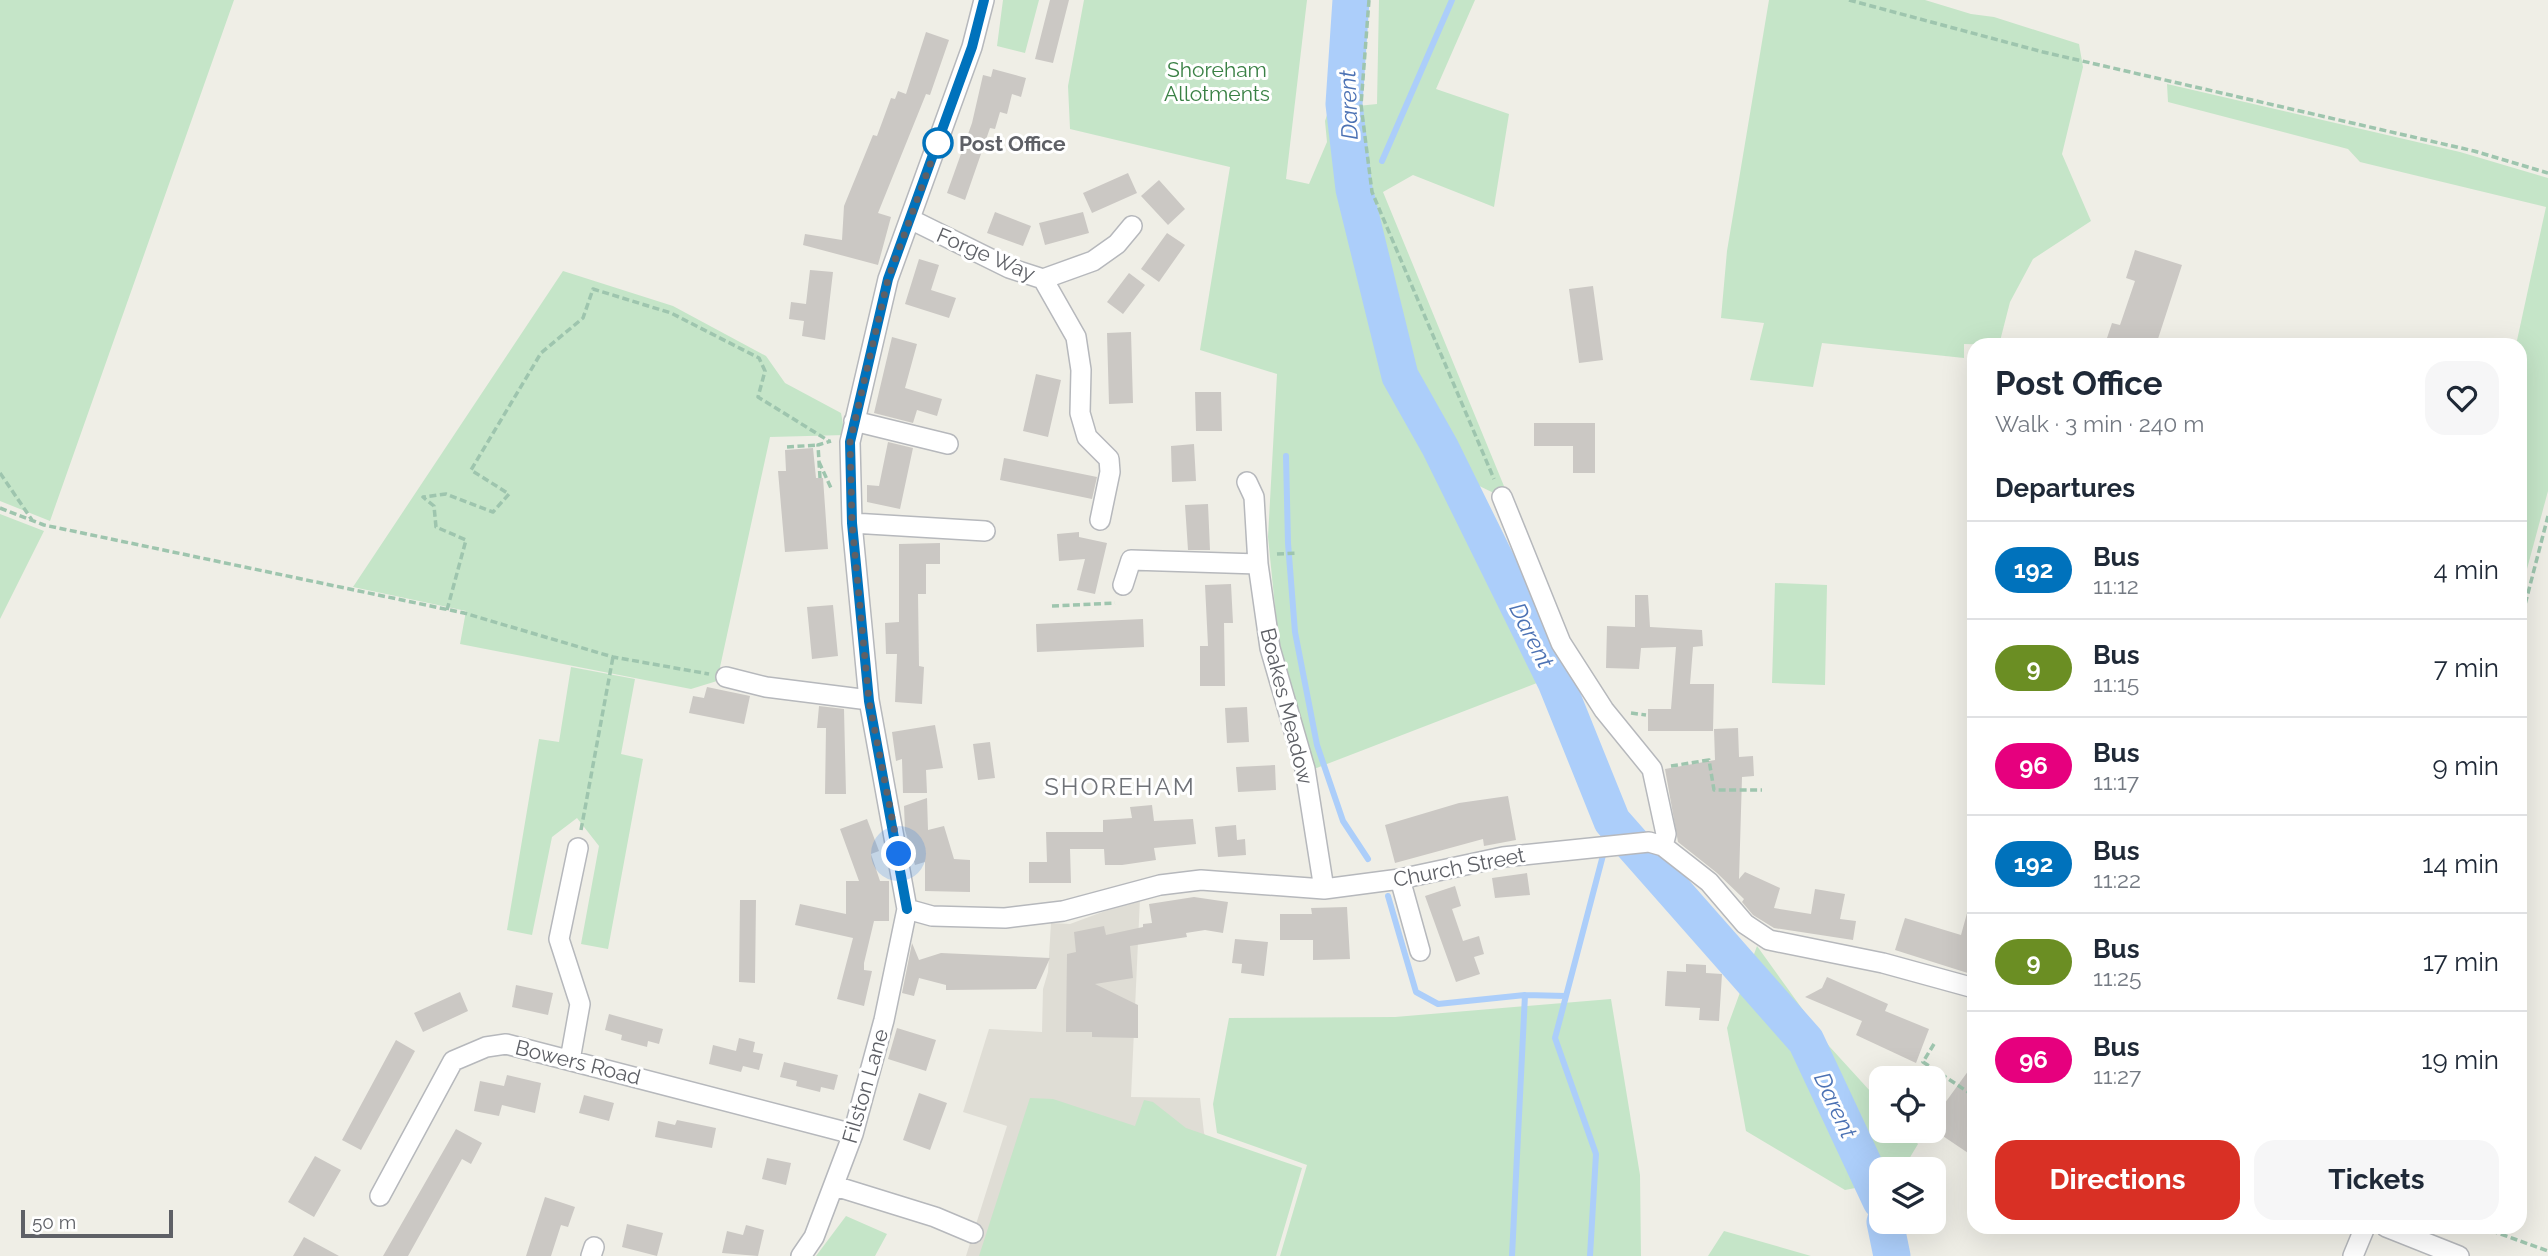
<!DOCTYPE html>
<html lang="en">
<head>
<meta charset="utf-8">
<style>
	:root { --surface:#fff; --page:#f6f6f7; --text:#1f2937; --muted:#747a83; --line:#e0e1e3; --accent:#d93025 }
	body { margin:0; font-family:Raleway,sans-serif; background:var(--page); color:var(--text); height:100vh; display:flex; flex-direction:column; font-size:26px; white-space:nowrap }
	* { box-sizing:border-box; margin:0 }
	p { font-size:23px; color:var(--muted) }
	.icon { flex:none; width:38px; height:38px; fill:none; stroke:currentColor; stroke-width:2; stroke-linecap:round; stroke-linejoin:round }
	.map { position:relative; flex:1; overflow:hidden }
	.sheet { position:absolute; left:1967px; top:338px; width:560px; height:896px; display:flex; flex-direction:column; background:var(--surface); border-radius:21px; box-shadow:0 7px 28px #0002 }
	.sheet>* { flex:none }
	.badge { padding:0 14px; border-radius:23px; font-size:24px; line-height:46px }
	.buttons { position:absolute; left:1869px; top:1066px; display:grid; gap:14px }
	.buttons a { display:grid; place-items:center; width:77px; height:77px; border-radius:14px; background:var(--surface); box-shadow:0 7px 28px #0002; font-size:35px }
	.scale { position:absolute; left:21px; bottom:18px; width:152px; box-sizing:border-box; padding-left:7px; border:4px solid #5e6066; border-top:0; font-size:19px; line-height:24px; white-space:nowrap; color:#5e6066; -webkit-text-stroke:5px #fff; paint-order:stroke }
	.you { position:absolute; width:35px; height:35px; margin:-18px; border:5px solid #fff; border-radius:50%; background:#1a73e8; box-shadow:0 0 0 10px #1a73e833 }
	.map>.badge { position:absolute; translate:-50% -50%; box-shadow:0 0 0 4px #fff }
	h2 { padding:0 28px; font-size:26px; line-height:63px }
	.round { display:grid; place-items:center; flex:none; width:74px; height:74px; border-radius:21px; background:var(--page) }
	.summary { display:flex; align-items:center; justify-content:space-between; height:119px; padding:0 28px }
	h1 { font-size:33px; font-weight:700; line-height:52px }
	.button { display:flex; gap:14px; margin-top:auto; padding:14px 28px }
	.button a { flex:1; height:80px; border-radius:21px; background:var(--accent); color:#fff; font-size:28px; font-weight:700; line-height:80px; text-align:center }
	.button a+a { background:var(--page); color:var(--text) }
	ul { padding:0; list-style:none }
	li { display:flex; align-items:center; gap:21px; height:98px; padding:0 28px; border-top:2px solid var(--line) }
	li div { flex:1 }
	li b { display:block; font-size:26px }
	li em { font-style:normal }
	li .badge { min-width:77px; font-weight:700; text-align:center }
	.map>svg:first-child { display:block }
	.education { fill:#dfddd5 }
	.green { fill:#c5e5c8 }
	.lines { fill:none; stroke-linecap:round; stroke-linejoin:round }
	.stream { stroke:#accefa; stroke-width:6 }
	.river { stroke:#accefa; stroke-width:37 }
	.building { fill:#cbc8c4 }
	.minor-casing { stroke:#b6b8bc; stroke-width:22 }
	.path { stroke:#9ec5ae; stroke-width:3.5; stroke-dasharray:7 3.5; stroke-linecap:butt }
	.minor { stroke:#fff; stroke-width:19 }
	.line-casing { stroke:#fff; stroke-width:16 }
	.line { stroke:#0072bc; stroke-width:10 }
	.walk { stroke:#5e6066; stroke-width:7; stroke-dasharray:0 12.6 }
	.stop-dot { fill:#fff; stroke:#0072bc; stroke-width:3.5 }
	.labels { text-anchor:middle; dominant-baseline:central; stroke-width:6; stroke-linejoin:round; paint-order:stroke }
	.park-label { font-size:21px; fill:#3a8145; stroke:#fff }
	.stop-label { font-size:21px; font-weight:bold; fill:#5e6066; stroke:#fff; text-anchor:start }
	.street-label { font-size:21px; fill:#5e6066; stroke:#fff }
	.water-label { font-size:23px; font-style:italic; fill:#4c72b4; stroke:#fff }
	.quarter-label { font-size:24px; letter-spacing:2px; fill:#6f7278; stroke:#fff }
</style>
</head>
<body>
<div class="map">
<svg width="2548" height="1256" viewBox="0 0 2548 1256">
	<rect width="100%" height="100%" fill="#efeee6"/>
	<!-- education -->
	<path class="education" d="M1140,898L1131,1097L1200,1098L1204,1133L1266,1256H966L1007,1126L963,1112L989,1029L1042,1032L1043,989L1048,972L1051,923L1070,924Z"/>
	<!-- green -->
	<path class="green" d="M0,0H234L50,521L0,501Z
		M1003,0H1039L1025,53L997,46Z
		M1084,0H1307L1286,179L1309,184L1327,142L1325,121L1329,109L1377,104L1379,0H1475L1436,89L1509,114L1494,207L1413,175L1383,192L1513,508L1502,497L1467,480L1408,369L1373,221L1372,193L1344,192L1371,283L1391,380L1542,681L1314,769L1279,647L1268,537L1277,374L1200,350L1230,167L1070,129L1068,86Z
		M1769,0H1925L1971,14L1994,17L2079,44L2083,67L2062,154L2091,221L2033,259L2010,302L1999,345L1964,344V358L1822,343L1813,387L1750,380L1764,323L1721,318L1727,251Z
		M2167,84L2460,152L2548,178V491L2520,595V345H2516L2546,207L2360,162L2348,149L2168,102Z
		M563,271L673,306L766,356L785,383L841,413L845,435L770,437L717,681L691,689L460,644L466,611L353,587Z
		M0,514L44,531L0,619Z
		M1775,583L1827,585L1825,685L1772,683Z
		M571,667L635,679L621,754L643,759L608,949L581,944L599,846L577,818L552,837L532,935L507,930L539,739L559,742Z
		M1757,946L1829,1046L1881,1103V1130L1906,1131L1918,1144L1903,1169H1881V1183L1845,1190L1746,1131L1727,1028Z
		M1611,999L1640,1175L1641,1256H1280L1307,1165L1217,1133L1213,1104L1229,1018L1395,1017Z
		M1030,1098L1053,1099L1135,1126L1144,1100L1153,1102L1186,1128L1302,1168L1276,1256H979Z
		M846,1216L887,1234L875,1256H816Z
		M1724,1231L1811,1256H1708Z"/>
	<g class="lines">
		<!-- stream -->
		<path class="stream" d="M1382,161L1452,0
			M1286,456L1288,543L1295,632L1317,745L1343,821L1368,859
			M1388,896L1416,992L1438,1004L1525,995L1566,996
			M1512,1256L1525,995
			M1590,1256L1596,1154L1555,1038L1612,821"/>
		<!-- river -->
		<path class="river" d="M1351,0L1344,104L1354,189L1400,376L1440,447L1556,682L1612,821L1806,1041L1881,1201
			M1885,1222L1892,1256"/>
	</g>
	<!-- building -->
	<path class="building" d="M1050,0H1069L1053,63L1035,59Z
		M926,32L949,40L930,95L926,94L878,213L891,217L878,265L803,245L805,234L842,240L844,206L873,135L877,136L891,98L895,99L898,91L906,94Z
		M993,69L1026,78L1021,97L1012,94L1007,114L1000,112L995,129L990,128L965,200L947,193L972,123L983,75L991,77Z
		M1128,173L1137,193L1092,213L1083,193Z
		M1159,180L1185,209L1168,225L1141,196Z
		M995,212L1031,226L1023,246L987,233Z
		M1083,212L1089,233L1045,245L1039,223Z
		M1167,233L1185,245L1159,282L1141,269Z
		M2135,250L2182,265L2156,345H2119L2120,342L2107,338L2112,323L2120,325L2135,281L2126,278Z
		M919,259L939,265L931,290L956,298L949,318L905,304Z
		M810,270L833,272L825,340L802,336L804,321L789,319L791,302L806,304Z
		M1129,273L1145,285L1123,314L1107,302Z
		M1593,286L1603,360L1579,363L1569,289Z
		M1131,332L1133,403L1109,404L1107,333Z
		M892,337L917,344L905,388L942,399L937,416L917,410L913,423L874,413Z
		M1036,374L1061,380L1048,437L1023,431Z
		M1195,392H1221L1222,431H1196Z
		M1534,423H1595V473H1573V446H1534Z
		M888,442L913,448L900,509L867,502V485L879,486Z
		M1194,444L1196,481L1172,482L1171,446Z
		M813,448L816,478H823L828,549L785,552L778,471H786L785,450Z
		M1004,458L1097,477L1092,499L1000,480Z
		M1208,504L1210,550H1188L1185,505Z
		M1079,532V537L1107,543L1095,594L1077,590L1085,559L1059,561L1057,534Z
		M940,543V564H926V594H918L919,666L924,667L922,704L895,702L897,654H886L885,623L899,622V544Z
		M1231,584L1233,623H1224L1225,686H1200V646H1208L1205,585Z
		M1635,595H1648L1650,627L1702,630L1703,646L1693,647L1690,684H1714L1713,731H1648V709H1671L1676,647L1641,648L1639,669L1606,668L1607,626L1635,627Z
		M833,605L838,656L812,659L807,607Z
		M1143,619L1144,647L1037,652L1036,624Z
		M707,687L750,696L744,724L689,713L693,696L704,698Z
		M819,706L844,709L846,794H825L826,728H817Z
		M1247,707L1249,742L1227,743L1225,708Z
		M935,725L943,768L926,770L927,793H903L902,759L896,761L892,732Z
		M1738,728L1739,757L1753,756L1754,776L1742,777L1739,879L1745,872L1780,888L1774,908L1811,914L1815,889L1845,894L1840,919L1856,921L1853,940L1774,928L1753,915L1742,902L1744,899L1717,873L1678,842L1665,769L1715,760L1714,729Z
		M990,742L995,778L978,780L973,744Z
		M1275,765L1276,790L1238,792L1236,767Z
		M1508,796L1516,840L1484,846L1483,839L1395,863L1385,825L1459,803Z
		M927,798L928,830L944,826L954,859L970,860V892L925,891V862L915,865L905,830L904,806Z
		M1152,805L1154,821L1193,819L1196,844L1154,848L1156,860L1122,865H1105L1104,849H1070L1071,883H1029V862H1047L1046,832H1103V820L1132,818L1130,807Z
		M867,819L879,851L871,854L880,881H889V921H874L864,963V970L872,971L864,1006L837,999L853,938L795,925L800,904L846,914V881H859L840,829Z
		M1236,825L1237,840L1245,839L1246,855L1218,857L1215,827Z
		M1527,873L1530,895L1495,898L1492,878Z
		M1455,886L1461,906L1452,909L1463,941L1479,936L1484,954L1474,957L1480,974L1456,982L1425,896Z
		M1194,897L1228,902L1223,933L1205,930L1186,933L1187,937L1130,946L1133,978L1095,984L1138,1005V1038L1092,1037V1032H1066L1067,954L1076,952L1074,932L1104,926L1106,935L1143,927V924L1152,923L1149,904Z
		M740,900H756L755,983L739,982Z
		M1969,906L1974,907V975L1895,950L1905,918L1961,935Z
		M1347,907L1350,959L1313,960V940H1280V914H1312L1311,908Z
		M1235,939L1268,942L1264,976L1241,973L1242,964L1232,963Z
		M912,943L919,960L941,953L1050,958L1036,989L946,990V985L919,978L914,996L902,993Z
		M1686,964L1706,965V973L1722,974L1719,1021L1699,1020L1700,1008L1665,1006L1667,971L1686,972Z
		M1827,977L1888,1004L1885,1011L1929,1029L1916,1063L1856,1035L1862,1021L1805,997L1822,988Z
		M516,985L553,993L548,1015L512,1007Z
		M460,992L468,1011L423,1032L414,1013Z
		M609,1014L663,1029L659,1044L648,1041L647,1047L621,1040L622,1035L605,1030Z
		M897,1028L936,1040L926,1071L888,1059Z
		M739,1038L755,1042L753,1052L763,1054L759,1070L743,1066L741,1072L709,1064L713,1045L736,1051Z
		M396,1040L415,1051L361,1150L342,1140Z
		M784,1062L838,1075L834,1090L821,1087L820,1092L796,1086L797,1081L780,1077Z
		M1974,1063V1157L1934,1130V1118Z
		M507,1075L541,1083L535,1113L502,1105L499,1116L474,1111L480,1081L504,1086Z
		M919,1093L947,1103L930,1150L903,1140Z
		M584,1095L614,1103L609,1121L579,1113Z
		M677,1120L716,1128L712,1148L655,1137L658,1121L675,1125Z
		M456,1129L482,1143L471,1164L462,1159L408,1256H383Z
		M315,1156L341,1170L314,1217L288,1202Z
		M767,1158L791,1163L786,1185L762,1179Z
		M545,1197L575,1207L568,1227L561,1225L551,1256H526Z
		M627,1224L663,1233L657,1256L622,1247Z
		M746,1225L764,1230L758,1256L722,1253L727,1231L743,1235Z
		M304,1237L339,1256H293Z"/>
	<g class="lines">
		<!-- minor casing -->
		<g class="minor-casing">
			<path id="minor" d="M910,219L1009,268L1043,279L1093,261L1117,244L1132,226
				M1043,279L1076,337L1081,370L1080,413L1087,437L1109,459L1110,472L1100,520
				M854,421L948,444
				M1247,482L1254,497L1258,564L1270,648L1305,769L1324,889
				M1502,497L1561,643L1604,710L1652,769L1666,834L1663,846
				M852,523L985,531
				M1123,585L1131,560L1258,564
				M726,677L766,687L869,700
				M1400,879L1420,951
				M907,909L932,916L1005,918L1063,911L1160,885L1201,880L1324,889L1400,879L1503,857L1649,842L1663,846L1709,882L1745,924L1769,940L1883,963L1974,988
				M570,1060L580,1004L559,939L578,848
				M835,1186L935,1217L973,1233
				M380,1196L453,1061L486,1047L506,1044L853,1134
				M2386,1227L2459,1256
				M591,1256L594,1247
				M801,1256L814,1237L853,1134L884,1020L907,909L869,700L852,523L850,442L888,279L972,47L984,0
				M2353,1256L2365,1227"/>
		</g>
		<!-- path -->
		<path class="path" d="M1369,0L1361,105L1372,192L1494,479
			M1849,0L2043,52L2474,151L2548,173
			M787,447L818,445
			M819,462L831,488
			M0,473L32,520
			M820,478L818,445L831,441
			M0,508L44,525L464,613L613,657L709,674
			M1277,554L1298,553
			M1052,606L1115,603
			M447,610L466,540L436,527L434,506L423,497L446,494L493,512L509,494L471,470L541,353L583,318L593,289L671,313L759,358L765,371L758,397L829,441
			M2520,624L2548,516
			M1631,713L1646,715
			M1671,766L1709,760L1714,790H1762
			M581,830L613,657
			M1934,1044L1923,1062L1974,1096
			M2481,1227L2548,1251"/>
		<!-- minor -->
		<use href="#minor" class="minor"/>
	</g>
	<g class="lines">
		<!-- line casing -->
		<g class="line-casing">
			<path id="line" d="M907,909L869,701L852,523L850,442L888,279L972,47L984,0"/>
		</g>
		<!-- line -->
		<use href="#line" class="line"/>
		<!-- walk -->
		<path class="walk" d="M899,854L869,701L852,523L850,442L888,279L938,143"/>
	</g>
	<!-- markers -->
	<circle class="stop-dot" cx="938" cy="143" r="14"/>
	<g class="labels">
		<!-- park labels -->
		<g class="park-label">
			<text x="1217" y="69">Shoreham<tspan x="1217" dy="24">Allotments</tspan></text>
		</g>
		<!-- stop labels -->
		<g class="stop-label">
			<text x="959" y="143">Post Office</text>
		</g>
		<!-- street labels -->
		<g class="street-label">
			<text transform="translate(986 254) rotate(23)">Forge Way</text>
			<text transform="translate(1287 706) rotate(76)">Boakes Meadow</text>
			<text transform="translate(1459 867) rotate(-11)">Church Street</text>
			<text transform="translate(578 1062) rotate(14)">Bowers Road</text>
			<text transform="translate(865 1086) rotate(-74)">Filston Lane</text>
		</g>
		<!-- water labels -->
		<g class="water-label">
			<text transform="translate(1348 105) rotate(-92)">Darent</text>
			<text transform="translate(1532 635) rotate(63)">Darent</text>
			<text transform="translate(1836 1105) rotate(65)">Darent</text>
		</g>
		<!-- quarter labels -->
		<g class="quarter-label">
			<text x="1120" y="786">SHOREHAM</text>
		</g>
	</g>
</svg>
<div class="buttons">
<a><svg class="icon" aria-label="locate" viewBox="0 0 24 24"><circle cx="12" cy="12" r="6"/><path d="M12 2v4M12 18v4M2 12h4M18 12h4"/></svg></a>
<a><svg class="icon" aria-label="layers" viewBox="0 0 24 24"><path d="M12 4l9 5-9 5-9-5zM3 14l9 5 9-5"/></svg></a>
</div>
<div class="scale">50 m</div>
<div class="you" style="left:899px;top:854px"></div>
<section class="sheet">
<div class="summary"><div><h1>Post Office</h1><p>Walk · 3 min · 240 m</p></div><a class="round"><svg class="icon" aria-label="heart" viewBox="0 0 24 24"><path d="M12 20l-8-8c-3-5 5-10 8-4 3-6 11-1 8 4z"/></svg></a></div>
<h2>Departures</h2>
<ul>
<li><span class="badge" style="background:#0072bc;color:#fff">192</span><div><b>Bus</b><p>11:12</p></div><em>4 min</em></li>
<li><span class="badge" style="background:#6b8e23;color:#fff">9</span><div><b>Bus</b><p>11:15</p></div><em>7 min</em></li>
<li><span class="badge" style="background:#e6007e;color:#fff">96</span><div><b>Bus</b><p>11:17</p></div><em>9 min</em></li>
<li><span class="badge" style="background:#0072bc;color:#fff">192</span><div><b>Bus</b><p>11:22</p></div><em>14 min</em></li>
<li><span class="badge" style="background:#6b8e23;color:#fff">9</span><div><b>Bus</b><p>11:25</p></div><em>17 min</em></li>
<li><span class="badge" style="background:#e6007e;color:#fff">96</span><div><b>Bus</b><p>11:27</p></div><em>19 min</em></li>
</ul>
<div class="button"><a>Directions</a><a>Tickets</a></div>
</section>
</div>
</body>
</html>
